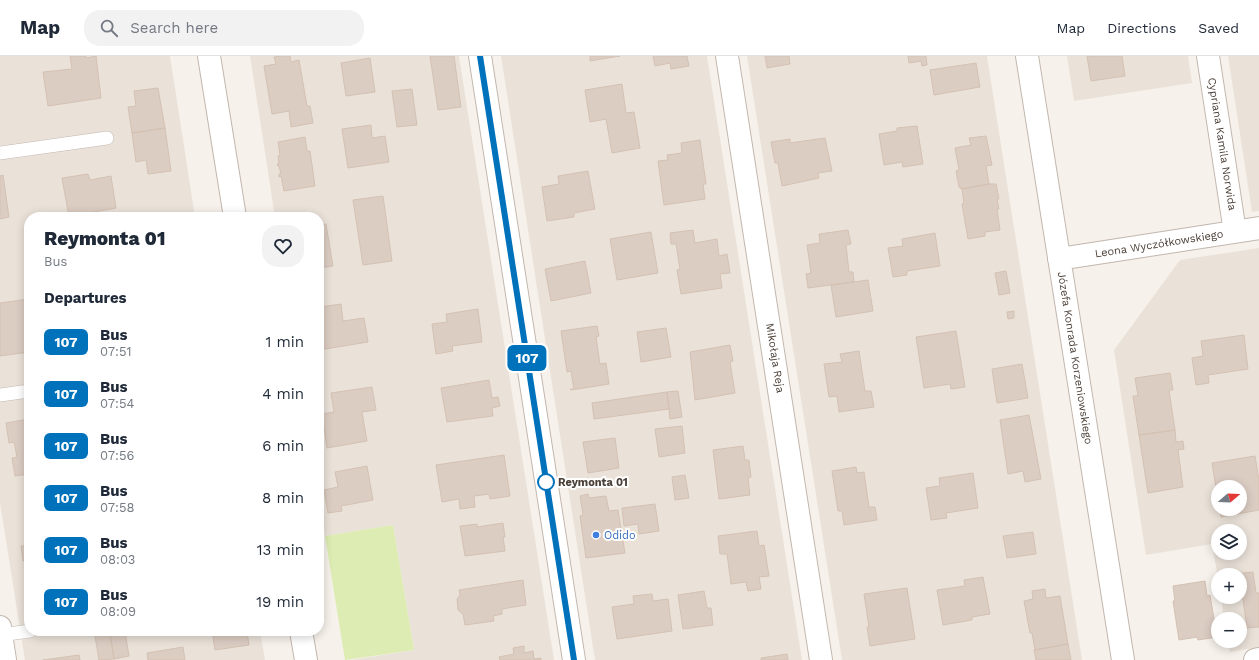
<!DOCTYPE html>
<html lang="en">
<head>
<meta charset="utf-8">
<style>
	:root { --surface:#fff; --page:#f2f2f3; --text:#1f2937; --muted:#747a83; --line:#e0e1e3 }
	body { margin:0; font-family:"Work Sans",sans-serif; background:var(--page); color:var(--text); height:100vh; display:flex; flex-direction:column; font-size:15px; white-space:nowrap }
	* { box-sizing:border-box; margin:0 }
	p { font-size:13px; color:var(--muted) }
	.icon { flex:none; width:22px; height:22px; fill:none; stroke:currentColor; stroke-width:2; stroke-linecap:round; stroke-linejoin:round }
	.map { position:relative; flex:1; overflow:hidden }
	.side { position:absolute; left:24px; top:156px; width:300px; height:424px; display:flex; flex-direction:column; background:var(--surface); border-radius:16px; box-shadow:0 2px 10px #0003 }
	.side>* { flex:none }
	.badge { padding:0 8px; border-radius:6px; font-size:14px; line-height:26px }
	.needle { width:26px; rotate:71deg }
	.fabs { position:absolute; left:1211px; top:424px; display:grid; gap:8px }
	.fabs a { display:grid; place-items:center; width:36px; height:36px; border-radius:50%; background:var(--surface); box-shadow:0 2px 10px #0003; font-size:20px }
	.map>.badge { position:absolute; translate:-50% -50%; box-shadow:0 0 0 2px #fff }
	h2 { padding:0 20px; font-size:15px; line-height:36px }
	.round { display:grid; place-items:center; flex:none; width:42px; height:42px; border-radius:16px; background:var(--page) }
	.headline { display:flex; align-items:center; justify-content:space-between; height:68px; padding:0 20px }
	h1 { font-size:19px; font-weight:800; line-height:30px }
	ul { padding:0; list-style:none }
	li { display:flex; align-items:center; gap:12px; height:52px; padding:0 20px }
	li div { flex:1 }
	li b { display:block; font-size:15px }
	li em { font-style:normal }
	li .badge { min-width:44px; font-weight:700; text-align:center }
	header { display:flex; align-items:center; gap:24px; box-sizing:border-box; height:56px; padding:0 20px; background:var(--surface); border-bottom:1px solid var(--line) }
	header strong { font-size:19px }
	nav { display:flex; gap:22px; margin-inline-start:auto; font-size:14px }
	.search { width:280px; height:36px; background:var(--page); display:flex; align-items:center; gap:10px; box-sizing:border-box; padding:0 14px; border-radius:16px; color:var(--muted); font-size:15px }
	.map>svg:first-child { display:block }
	.residential { fill:#eae2d9; fill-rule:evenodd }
	.green { fill:#dcecb2 }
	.building { fill:#dccdc3; stroke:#d4c1b2 }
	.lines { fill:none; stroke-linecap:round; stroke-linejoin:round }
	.lane-casing { stroke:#c3b7ad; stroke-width:14 }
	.street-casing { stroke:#c3b7ad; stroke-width:24 }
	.lane { stroke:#fff; stroke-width:13 }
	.street { stroke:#fff; stroke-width:22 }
	.line-casing { stroke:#fff; stroke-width:9 }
	.line { stroke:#0072bc; stroke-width:6 }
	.stop-dot { fill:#fff; stroke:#0072bc; stroke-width:2 }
	.shop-dot { fill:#3f7fe0; stroke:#fff; stroke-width:1.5 }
	.labels { text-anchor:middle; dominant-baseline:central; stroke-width:4; stroke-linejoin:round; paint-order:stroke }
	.street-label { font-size:11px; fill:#4b4038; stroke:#fff }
	.stop-label { font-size:11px; font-weight:bold; fill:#4b4038; stroke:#fff; text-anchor:start }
	.shop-label { font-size:11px; fill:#366cbe; stroke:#fff; text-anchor:start }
</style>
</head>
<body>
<header>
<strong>Map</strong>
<div class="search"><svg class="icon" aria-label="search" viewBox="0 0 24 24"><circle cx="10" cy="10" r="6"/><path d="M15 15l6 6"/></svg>Search here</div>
<nav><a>Map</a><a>Directions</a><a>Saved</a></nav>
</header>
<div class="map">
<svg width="1259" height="604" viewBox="0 0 1259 604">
	<rect width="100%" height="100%" fill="#f6f1eb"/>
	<!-- residential -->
	<path class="residential" d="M0,0H170L195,161H29V575H260L265,604H25L0,447Z
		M250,0H459L554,604H351L414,594L393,469L325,480L319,439V161H275Z
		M501,0H707L802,604H595Z
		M747,0H987L1082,604H842Z
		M1067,0H1188L1192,27L1074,45Z
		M1228,0H1259V155L1252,156Z
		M1259,192V591L1230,596L1228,585H1240V563H1224L1221,541H1240V519H1218V522L1212,488L1146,499L1114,294L1180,204ZM1218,431H1240V453H1218ZM1218,475H1240V497H1218Z"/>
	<!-- green -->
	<path class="green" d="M393,469L414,594L345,604L325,480Z"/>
	<!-- building -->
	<path class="building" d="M70,0H86V2L96,0L101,42L48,50L43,16L72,13Z
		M281,0H290L291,6L299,4L307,50H310L313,67L291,71L289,55L272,58L264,10L276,8L274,1Z
		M430,0H454L461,51L438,54Z
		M590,0H620L590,5Z
		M653,0H687L689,10L671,13L670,7L655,10Z
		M765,0H789L790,8L767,12Z
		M908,0H926L927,9L922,10L921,5L909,7Z
		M1087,0H1122L1125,20L1091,25Z
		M370,2L375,36L346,40L341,7Z
		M976,7L980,31L934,39L930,14Z
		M622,28L626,57L634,56L640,92L612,97L606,63L590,66L585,34Z
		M158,32L165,72L132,77L128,51L136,50L134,35Z
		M412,33L417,69L397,71L392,35Z
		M371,69L372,82L385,80L389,106L348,112L342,73Z
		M917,70L923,108L903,111L902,106L884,109L879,78L897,75V72Z
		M165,72L171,115L148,118L146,104L136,106L132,77Z
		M986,80L992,109L986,110L989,128L961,133L960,131H959L956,115L959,114L955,92L971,89L969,82Z
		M305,81L307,95H310L315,130L284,135L281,120L279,121V118H281L279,110H278L277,108H279L278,100L280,99L278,86Z
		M825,82L832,115L818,117L819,122L782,130L778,107H775L771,86L790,83V87Z
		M700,84L706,128H703L705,143L664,149L658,105L668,104L667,99L682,97L681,87Z
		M588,115L595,153L574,157V161L547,165L542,131L559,128L558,120Z
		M88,118L90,124L111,120L116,152L94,156L95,161H69L62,122Z
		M3,119L9,161L0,163V120Z
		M989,128H996L999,143H997L999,153H997L1000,174L985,176V180L968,183L962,148L964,147L962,133Z
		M383,140L392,205L363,209L353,144Z
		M326,168L333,210L319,212V169Z
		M693,174L695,187L717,183L719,200L727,198L730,217L720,218L722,232L681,238L677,214L680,213L676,188H671L670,177Z
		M848,174L851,188L846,189L849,216H853L854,226L808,232L806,218L811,217L807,189L820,187L819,178Z
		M651,176L658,217L617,224L610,183Z
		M935,177L940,210L907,215V219L893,221L888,192L903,190L902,183Z
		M585,205L591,237L551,245L545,213Z
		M1006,215L1010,237L999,239L995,217Z
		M868,224L873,255L836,261L831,229Z
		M29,243V258H26L29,281V296L0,300V247Z
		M341,248L343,265L364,262L368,286L319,294V264L322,263L320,251Z
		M478,253L482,286L452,290L453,295L436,298L432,268L447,266L446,258Z
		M1014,255V262L1008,263L1007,256Z
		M597,270L599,280L596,281L600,308L606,307L609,328L571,334L570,333H574L571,315L567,316L561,275Z
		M666,272L671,301L641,306L637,276Z
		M956,275L965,331L951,333L950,328L924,332L916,281Z
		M1244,279L1248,313L1208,319L1209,327L1196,329L1192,302L1203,300L1201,285Z
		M730,289L733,305L730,306L735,337L695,344L690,296Z
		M859,295L865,335H871L874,351L839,356L837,340L829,341L824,308L842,306L840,298Z
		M1022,308L1028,342L997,347L992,313Z
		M1170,317L1173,334H1169L1175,374L1139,379L1133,340H1138L1135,322Z
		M489,324L492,342L498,341L500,350L492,352L493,360L447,366L441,332Z
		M372,331L376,354L362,356L367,385L327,392L322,358L334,356L331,337Z
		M678,335L682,361L670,363L667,336Z
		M667,336L669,353L594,363L592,347Z
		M1029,359L1041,423L1025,426L1023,415L1008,418L1000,364Z
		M29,363V418L15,420L12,402L17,401L14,386L9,387L6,367Z
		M682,370L685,397L659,401L655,373Z
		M1175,374L1176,386L1183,385L1184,393L1178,394L1183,431L1148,437L1139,379Z
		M615,382L619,412L588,417L583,386Z
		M743,390L745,404H749L751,421L748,422L750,439L719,443L713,394Z
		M504,399L510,440L490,443L489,438L474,440L475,451L460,453L459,443L442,446L436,409Z
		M1255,400L1259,424V454L1221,461L1220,453H1240V431H1218V444L1212,407Z
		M367,410L373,444L341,450L342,455L328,457L324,434L338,431L335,416Z
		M856,411L857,417L864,416L869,451H875L877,464L844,469L842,455H838L832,415Z
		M973,417L978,452L946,457L947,462L931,464L926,432L940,430L939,422Z
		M685,419L689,442L675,444L672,421Z
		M588,438L589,442L606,440L609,455L618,454L625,497L586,502L580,460L583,459L580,440Z
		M655,448L659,475L639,478L638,468L624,470L622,452Z
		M503,467L505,481H503L505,495L465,500L460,470L477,468V471Z
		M757,475L759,490L764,489L769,520L759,521L761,533L748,535L746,526L731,528L727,498H720L718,480Z
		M1033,476L1036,498L1007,502L1003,480Z
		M29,489V512L28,505H23L21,490Z
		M1253,516L1256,537H1259V571L1247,572L1243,543H1237V541H1240V519L1234,518Z
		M983,521L990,558L972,561V564L943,569L937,534L965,530L964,524Z
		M523,524L526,549L502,553V558L493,560L494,565L465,569L463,558L458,554L457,543L460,539L459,534Z
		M1205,525L1207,540L1210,539L1217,581L1198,584L1197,581L1179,584L1173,545H1175L1173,530Z
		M907,532L915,583L870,590L867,571H869L864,538Z
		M1045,533L1046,542L1060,540L1068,588L1035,594L1032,577H1030L1024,545L1033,543L1032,535Z
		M704,535L707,552H711L713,569L683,573L678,539Z
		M652,538L653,545L668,543L672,575L617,583L612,551L634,548L633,540Z
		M125,575L129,600L114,603L110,577Z
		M212,575H247L249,589L215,594Z
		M110,577L114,603L99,604L95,580Z
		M1068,588L1071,604H1036L1034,594Z
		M524,590V597L533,595L534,603L541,602V604H500L499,601L514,598L513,592Z
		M183,591L185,604H148L147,597Z
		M787,598L788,604H761V602Z
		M79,599L80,604H43Z"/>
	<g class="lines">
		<!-- lane casing -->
		<g class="lane-casing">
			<path id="lane" d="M0,97L107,82
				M0,339L29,335
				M0,579L30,575"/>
		</g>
		<!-- street casing -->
		<g class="street-casing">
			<path id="street" d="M209,0L235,161
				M480,0L574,604
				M727,0L821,604
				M1027,0L1123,604
				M1208,0L1235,176
				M1059,203L1259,172
				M0,571L5,604
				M301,575L306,604
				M1255,604L1259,603"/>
		</g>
		<!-- lane -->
		<use href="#lane" class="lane"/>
		<!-- street -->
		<use href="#street" class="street"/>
	</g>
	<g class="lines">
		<!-- line casing -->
		<g class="line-casing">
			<path id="line" d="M480,0L574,604"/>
		</g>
		<!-- line -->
		<use href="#line" class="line"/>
	</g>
	<!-- markers -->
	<circle class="stop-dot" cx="546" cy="426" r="8"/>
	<circle class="shop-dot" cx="596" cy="479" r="4"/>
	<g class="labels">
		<!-- street labels -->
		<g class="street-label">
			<text transform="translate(1222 88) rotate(81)">Cypriana Kamila Norwida</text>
			<text transform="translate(1159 188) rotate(-9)">Leona Wyczółkowskiego</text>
			<text transform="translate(775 302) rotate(81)">Mikołaja Reja</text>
			<text transform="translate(1075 302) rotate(81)">Józefa Konrada Korzeniowskiego</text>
		</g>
		<!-- stop labels -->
		<g class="stop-label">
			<text x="558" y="426">Reymonta 01</text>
		</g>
		<!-- shop labels -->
		<g class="shop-label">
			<text x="604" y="479">Odido</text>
		</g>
	</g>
</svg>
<div class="fabs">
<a><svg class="needle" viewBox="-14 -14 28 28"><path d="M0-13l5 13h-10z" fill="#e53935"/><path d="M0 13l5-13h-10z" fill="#747a83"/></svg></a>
<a><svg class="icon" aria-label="layers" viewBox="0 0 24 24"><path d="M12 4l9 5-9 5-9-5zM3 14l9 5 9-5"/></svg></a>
<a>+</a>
<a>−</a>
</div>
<b class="badge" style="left:527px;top:302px;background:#0072bc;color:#fff">107</b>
<section class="side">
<div class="headline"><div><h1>Reymonta 01</h1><p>Bus</p></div><a class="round"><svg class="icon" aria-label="heart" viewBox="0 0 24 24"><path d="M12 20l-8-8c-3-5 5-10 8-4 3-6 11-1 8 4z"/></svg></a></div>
<h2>Departures</h2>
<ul>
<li><span class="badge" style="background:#0072bc;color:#fff">107</span><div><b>Bus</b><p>07:51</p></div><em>1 min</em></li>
<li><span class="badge" style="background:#0072bc;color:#fff">107</span><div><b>Bus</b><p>07:54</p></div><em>4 min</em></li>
<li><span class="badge" style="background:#0072bc;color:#fff">107</span><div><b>Bus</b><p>07:56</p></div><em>6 min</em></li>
<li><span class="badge" style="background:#0072bc;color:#fff">107</span><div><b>Bus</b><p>07:58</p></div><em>8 min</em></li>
<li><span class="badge" style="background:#0072bc;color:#fff">107</span><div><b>Bus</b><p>08:03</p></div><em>13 min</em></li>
<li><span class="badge" style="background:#0072bc;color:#fff">107</span><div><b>Bus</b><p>08:09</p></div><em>19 min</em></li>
</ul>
</section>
</div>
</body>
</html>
